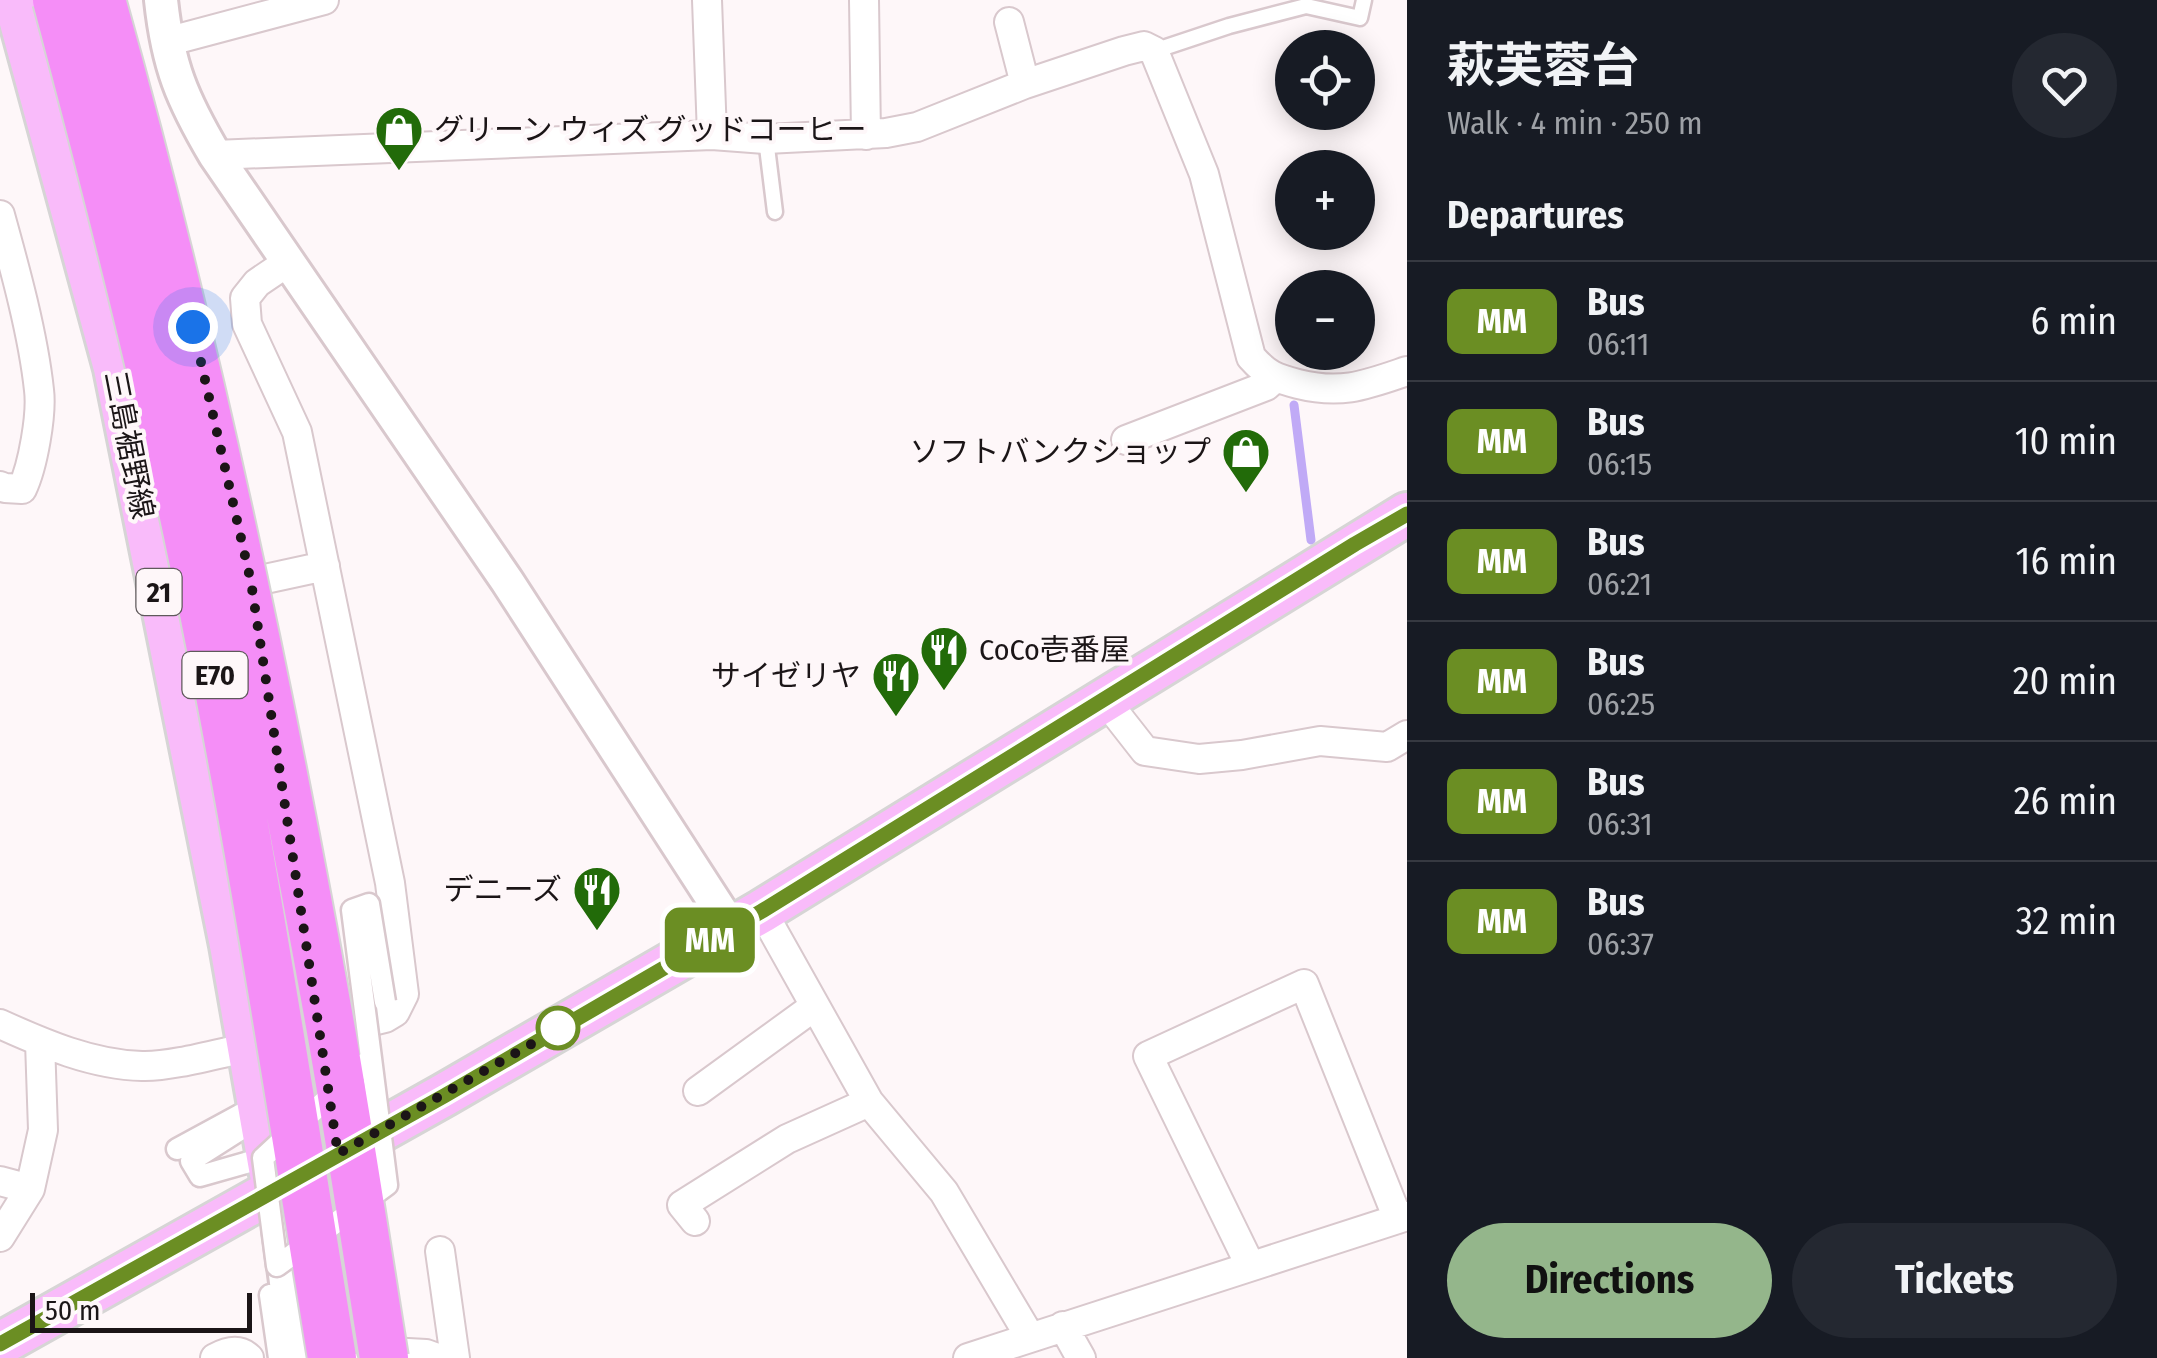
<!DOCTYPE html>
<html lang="en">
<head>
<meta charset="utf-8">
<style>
	:root { --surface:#171b24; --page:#242831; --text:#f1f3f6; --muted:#9ea1a6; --line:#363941; --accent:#94b68b }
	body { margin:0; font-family:"Fira Sans Condensed","Noto Sans JP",sans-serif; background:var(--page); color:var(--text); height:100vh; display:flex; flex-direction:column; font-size:38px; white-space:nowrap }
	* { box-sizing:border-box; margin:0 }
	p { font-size:32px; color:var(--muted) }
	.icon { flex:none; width:55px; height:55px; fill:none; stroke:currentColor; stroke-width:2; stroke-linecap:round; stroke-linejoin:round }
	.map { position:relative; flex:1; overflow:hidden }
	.side { display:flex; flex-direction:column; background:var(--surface); width:750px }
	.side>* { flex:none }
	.badge { padding:0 20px; border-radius:15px; font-size:35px; line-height:65px }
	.controls { position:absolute; left:1275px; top:30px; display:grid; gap:20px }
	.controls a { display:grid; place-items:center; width:100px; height:100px; border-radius:50%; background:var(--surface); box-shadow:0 5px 25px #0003; font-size:50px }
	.scale { position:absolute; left:30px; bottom:25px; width:222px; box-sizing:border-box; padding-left:10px; border:5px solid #1b1517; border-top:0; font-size:28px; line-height:35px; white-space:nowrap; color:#1b1517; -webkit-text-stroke:8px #fef7f9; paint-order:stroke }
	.you { position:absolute; width:50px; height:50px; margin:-25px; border:8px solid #fff; border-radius:50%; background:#1a73e8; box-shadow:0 0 0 15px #1a73e833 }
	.map>.badge { position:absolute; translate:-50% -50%; box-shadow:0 0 0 5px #fff }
	h2 { padding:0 40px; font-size:38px; line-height:90px }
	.round { display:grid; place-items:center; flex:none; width:105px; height:105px; border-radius:52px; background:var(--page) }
	.overview { display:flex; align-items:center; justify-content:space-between; height:170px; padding:0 40px }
	h1 { font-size:48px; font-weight:700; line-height:75px }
	.primary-button { display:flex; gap:20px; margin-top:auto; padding:20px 40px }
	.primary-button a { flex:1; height:115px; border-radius:60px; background:var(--accent); color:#111; font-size:40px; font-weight:700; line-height:115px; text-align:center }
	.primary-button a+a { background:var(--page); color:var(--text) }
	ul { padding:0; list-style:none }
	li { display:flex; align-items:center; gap:30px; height:120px; padding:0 40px; border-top:2px solid var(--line) }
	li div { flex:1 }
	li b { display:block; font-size:38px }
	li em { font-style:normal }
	li .badge { min-width:110px; font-weight:700; text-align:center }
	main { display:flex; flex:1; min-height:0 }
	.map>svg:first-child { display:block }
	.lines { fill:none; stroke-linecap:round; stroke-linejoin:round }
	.stream { stroke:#c0aaf6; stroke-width:9 }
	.service-casing { stroke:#d9c8cd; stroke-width:19 }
	.pedestrian-casing { stroke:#d9c8cd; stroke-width:25 }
	.minor-casing { stroke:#d9c8cd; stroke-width:32 }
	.tertiary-casing { stroke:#d9c8cd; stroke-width:38 }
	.primary-casing { stroke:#d6d5d5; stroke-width:48 }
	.service { stroke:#fff; stroke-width:14 }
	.pedestrian { stroke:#fff; stroke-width:20 }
	.minor { stroke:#fff; stroke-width:28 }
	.tertiary { stroke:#fff; stroke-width:32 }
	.primary { stroke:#f9bbfa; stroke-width:42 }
	.pedestrian-bridge-casing { stroke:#d9c8cd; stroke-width:25; stroke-linecap:butt }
	.motorway-bridge-casing { stroke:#d6d5d5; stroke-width:52; stroke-linecap:butt }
	.pedestrian-bridge { stroke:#fff; stroke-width:20 }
	.motorway-bridge { stroke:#f58ef7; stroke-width:48 }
	.line-casing { stroke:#fff; stroke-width:22 }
	.line { stroke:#6b8e23; stroke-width:15 }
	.walk { stroke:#1b1517; stroke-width:10; stroke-dasharray:0 18 }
	.stop-dot { fill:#fff; stroke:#6b8e23; stroke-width:5 }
	.labels { text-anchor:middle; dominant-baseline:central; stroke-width:8; stroke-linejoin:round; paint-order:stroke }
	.shield { fill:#fef7f9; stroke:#5f595b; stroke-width:2.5 }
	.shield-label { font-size:28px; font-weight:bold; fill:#1b1517 }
	.poi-label { font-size:30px; fill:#1b1517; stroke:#fef7f9; text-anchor:end }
	.street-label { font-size:30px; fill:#1b1517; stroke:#fef7f9 }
</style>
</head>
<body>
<main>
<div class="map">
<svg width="1407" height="1358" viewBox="0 0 1407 1358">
	<rect width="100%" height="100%" fill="#fef7f9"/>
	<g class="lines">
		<!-- stream -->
		<path class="stream" d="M1294,405L1311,540"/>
		<!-- service casing -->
		<g class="service-casing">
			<path id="service" d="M1154,51L1229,26L1306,6L1360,18L1364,0
				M766,139L775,212"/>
		</g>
		<!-- pedestrian casing -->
		<g class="pedestrian-casing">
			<path id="pedestrian" d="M177,1149L247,1111L254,1121L191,1161L200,1176L263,1158
				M270,1295L279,1358"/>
		</g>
		<!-- minor casing -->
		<g class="minor-casing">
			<path id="minor" d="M707,0L712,135
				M864,0L866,135
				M1009,22L1025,84
				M166,42L324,0
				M215,155L712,135L766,139L886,133L917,127L1025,84L1124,51L1144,46L1154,51L1204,174L1251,357C1267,375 1275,378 1298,384C1342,395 1366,385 1407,371
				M0,215C15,269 33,334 39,390C42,414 33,466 22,489L5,488L0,486
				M288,262L257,283L245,298L247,324L297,432L390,883L404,994L395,1012L385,1018L340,1029
				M1126,440L1266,386L1275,378
				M251,582L325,566
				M1105,700L1145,751L1199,759L1242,755L1320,741L1387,747L1407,735
				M762,911L869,1102L944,1192L1030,1337
				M0,1024C44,1044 93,1065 142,1066C171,1067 220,1053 250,1047
				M698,1091L815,1006
				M0,1181L30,1189
				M695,1221L682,1205L787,1139L869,1102
				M0,1237L30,1189L43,1130L40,1042
				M440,1251L455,1358
				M1250,1265L1148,1056L1304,984L1398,1219
				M1063,1326L1081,1358
				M372,1351L426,1354L437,1358
				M215,1358C226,1352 239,1348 249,1358
				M968,1358L1407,1216"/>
		</g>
		<!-- tertiary casing -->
		<g class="tertiary-casing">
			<path id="tertiary" d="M161,0C168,66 182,99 215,155L507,581L731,927
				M279,1229L296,1358"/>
		</g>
		<!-- primary casing -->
		<g class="primary-casing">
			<path id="primary" d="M15,0L115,368L231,945L274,1191
				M0,1344L444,1095L762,911L1407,514"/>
		</g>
		<!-- service -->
		<use href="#service" class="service"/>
		<!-- pedestrian -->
		<use href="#pedestrian" class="pedestrian"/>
		<!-- minor -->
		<use href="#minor" class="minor"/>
		<!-- tertiary -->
		<use href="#tertiary" class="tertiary"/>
		<!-- primary -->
		<use href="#primary" class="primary"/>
		<!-- pedestrian-bridge casing -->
		<g class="pedestrian-bridge-casing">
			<path id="pedestrian-bridge" d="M371,1058L387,1185L277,1266L263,1158Z
				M371,1058L352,910L369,904L385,1002"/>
		</g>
		<!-- motorway-bridge casing -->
		<g class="motorway-bridge-casing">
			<path id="motorway-bridge" d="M57,0C104,176 149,352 187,530C245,804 287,1082 332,1358
				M101,0C194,331 266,669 327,1008C348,1124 365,1241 384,1358"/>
		</g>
		<!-- pedestrian-bridge -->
		<use href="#pedestrian-bridge" class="pedestrian-bridge"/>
		<!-- motorway-bridge -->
		<use href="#motorway-bridge" class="motorway-bridge"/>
	</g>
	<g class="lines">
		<!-- line casing -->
		<g class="line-casing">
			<path id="line" d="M0,1344L444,1096L762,911L1355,544L1407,514"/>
		</g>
		<!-- line -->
		<use href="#line" class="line"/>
		<!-- walk -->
		<path class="walk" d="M193,327L251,582L338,1154L572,1021L558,1028"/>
	</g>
	<!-- icons -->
	<defs>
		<g id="shop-pin" transform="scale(2.5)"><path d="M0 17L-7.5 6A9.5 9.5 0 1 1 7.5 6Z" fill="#226b09" stroke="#fef7f9"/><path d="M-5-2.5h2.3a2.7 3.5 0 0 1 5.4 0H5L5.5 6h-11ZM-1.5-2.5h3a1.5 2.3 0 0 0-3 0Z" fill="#fff"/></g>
		<g id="restaurant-pin" transform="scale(2.5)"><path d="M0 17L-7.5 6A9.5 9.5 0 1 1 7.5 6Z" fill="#226b09" stroke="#fef7f9"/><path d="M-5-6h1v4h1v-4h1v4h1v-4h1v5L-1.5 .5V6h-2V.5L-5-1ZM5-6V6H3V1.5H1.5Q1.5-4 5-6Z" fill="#fff"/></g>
	</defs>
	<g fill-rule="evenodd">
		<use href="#shop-pin" x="399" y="130"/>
		<use href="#shop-pin" x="1246" y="452"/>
		<use href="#restaurant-pin" x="944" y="650"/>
		<use href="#restaurant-pin" x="896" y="676"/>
		<use href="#restaurant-pin" x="597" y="890"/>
	</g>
	<!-- markers -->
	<circle class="stop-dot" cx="558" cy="1028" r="20"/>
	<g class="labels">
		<!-- shield labels -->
		<g class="shield">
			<rect x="136.5" y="569" width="45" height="46" rx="8"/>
			<rect x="182.5" y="652" width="65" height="46" rx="8"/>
		</g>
		<g class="shield-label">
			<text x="159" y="592">21</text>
			<text x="215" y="675">E70</text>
		</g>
		<!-- poi labels -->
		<g class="poi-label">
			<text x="434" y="130" text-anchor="start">グリーン ウィズ グッドコーヒー</text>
			<text x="1211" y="452">ソフトバンクショップ</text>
			<text x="979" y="650" text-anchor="start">CoCo壱番屋</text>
			<text x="861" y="676">サイゼリヤ</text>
			<text x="562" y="890">デニーズ</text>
		</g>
		<!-- street labels -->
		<g class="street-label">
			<text transform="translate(129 445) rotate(79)">三島裾野線</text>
		</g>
	</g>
</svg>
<div class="controls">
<a><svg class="icon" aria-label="locate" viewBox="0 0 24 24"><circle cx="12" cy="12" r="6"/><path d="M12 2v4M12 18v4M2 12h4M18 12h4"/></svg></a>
<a>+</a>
<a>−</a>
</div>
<div class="scale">50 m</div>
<div class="you" style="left:193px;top:327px"></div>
<b class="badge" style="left:710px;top:940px;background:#6b8e23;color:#fff">MM</b>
</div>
<section class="side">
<div class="overview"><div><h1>萩芙蓉台</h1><p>Walk · 4 min · 250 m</p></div><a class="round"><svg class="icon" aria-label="heart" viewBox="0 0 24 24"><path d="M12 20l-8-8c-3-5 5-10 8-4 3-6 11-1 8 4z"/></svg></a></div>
<h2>Departures</h2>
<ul>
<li><span class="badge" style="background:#6b8e23;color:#fff">MM</span><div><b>Bus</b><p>06:11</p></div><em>6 min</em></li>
<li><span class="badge" style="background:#6b8e23;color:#fff">MM</span><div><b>Bus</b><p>06:15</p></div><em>10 min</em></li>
<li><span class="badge" style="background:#6b8e23;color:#fff">MM</span><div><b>Bus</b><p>06:21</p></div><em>16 min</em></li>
<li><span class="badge" style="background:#6b8e23;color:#fff">MM</span><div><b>Bus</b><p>06:25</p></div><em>20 min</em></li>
<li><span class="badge" style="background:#6b8e23;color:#fff">MM</span><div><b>Bus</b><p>06:31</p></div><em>26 min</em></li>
<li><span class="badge" style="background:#6b8e23;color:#fff">MM</span><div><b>Bus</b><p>06:37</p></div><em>32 min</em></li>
</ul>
<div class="primary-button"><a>Directions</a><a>Tickets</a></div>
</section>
</main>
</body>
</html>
